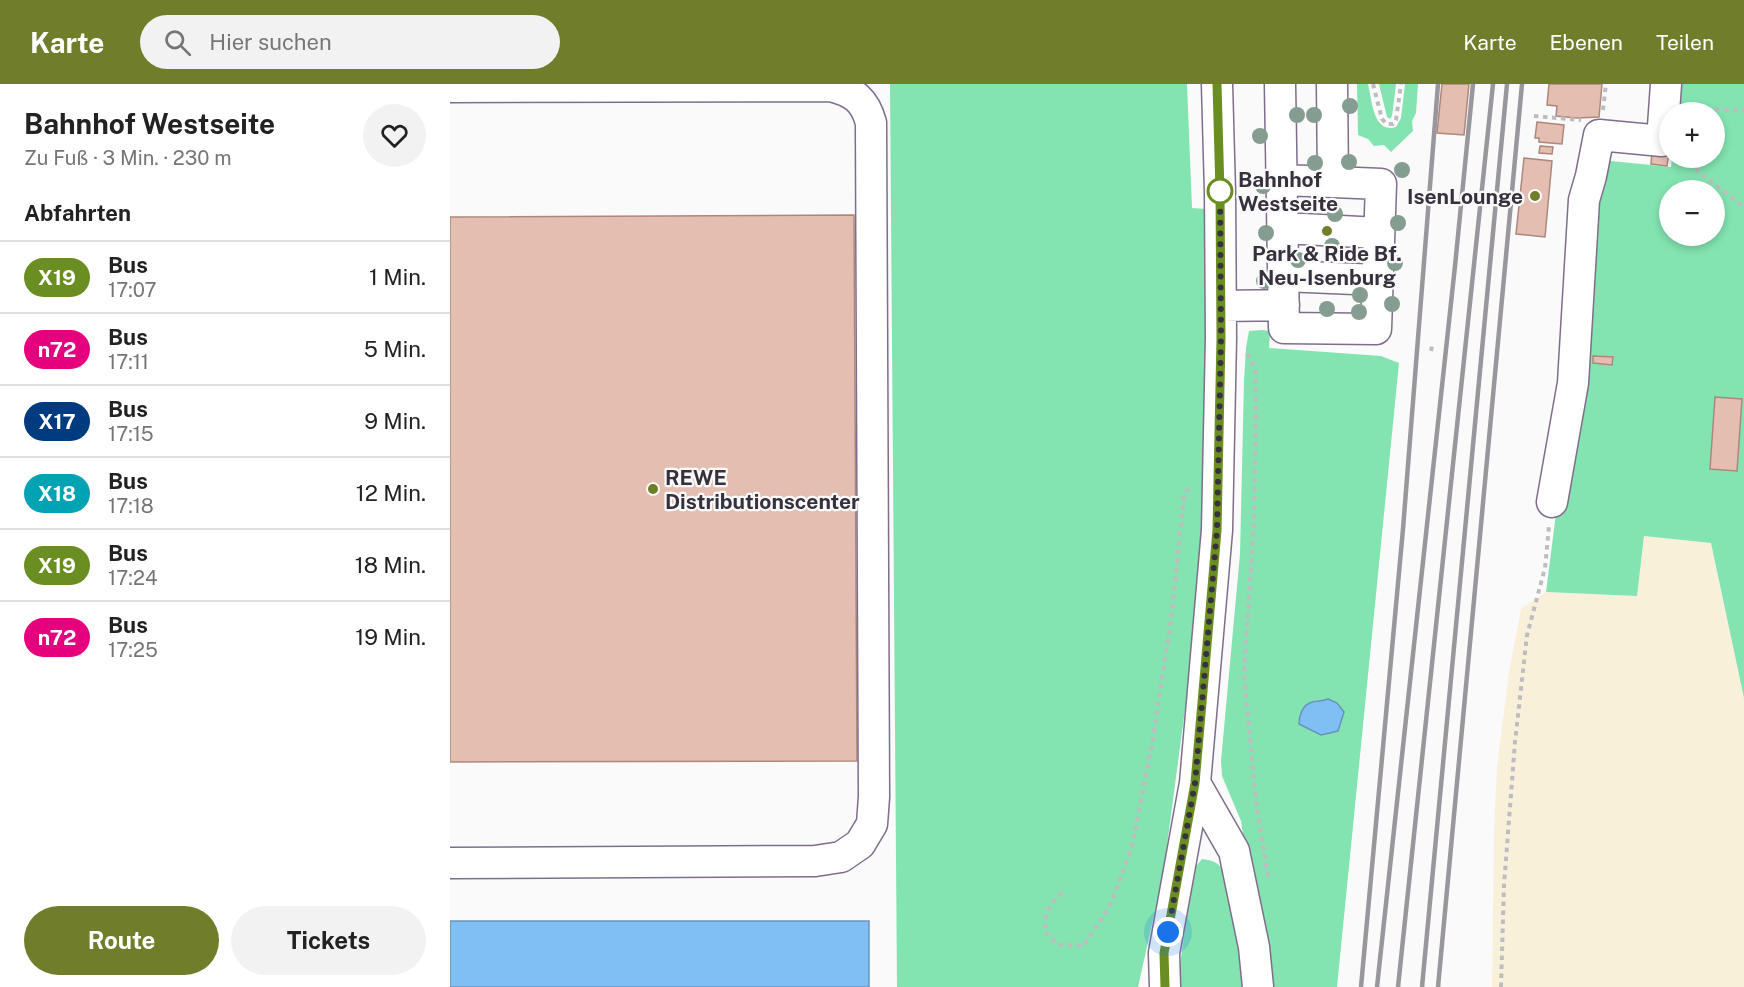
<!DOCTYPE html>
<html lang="de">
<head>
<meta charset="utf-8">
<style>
	:root { --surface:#fff; --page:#f2f2f2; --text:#222; --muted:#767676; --line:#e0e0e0; --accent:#707e2b }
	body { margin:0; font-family:"Public Sans",sans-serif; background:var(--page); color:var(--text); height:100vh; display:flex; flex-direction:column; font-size:22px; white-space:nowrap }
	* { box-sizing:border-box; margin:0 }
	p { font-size:20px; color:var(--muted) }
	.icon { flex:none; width:33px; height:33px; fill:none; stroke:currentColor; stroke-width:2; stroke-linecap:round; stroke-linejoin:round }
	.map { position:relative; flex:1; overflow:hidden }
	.drawer { display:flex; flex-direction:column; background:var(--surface); width:450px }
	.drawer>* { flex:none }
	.badge { padding:0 12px; border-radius:20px; font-size:21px; line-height:39px }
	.buttons { position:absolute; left:1209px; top:18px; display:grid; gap:12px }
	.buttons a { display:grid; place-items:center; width:66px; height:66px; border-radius:50%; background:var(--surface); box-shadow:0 3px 9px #0003; font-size:30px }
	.you { position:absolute; width:30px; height:30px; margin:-15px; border:4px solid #fff; border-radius:50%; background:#1a73e8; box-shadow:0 0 0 9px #1a73e833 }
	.map>.badge { position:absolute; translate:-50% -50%; box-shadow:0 0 0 3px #fff }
	h2 { padding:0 24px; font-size:22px; line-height:54px }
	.round { display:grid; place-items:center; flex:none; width:63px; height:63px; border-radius:32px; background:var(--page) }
	.overview { display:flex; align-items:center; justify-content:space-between; height:102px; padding:0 24px }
	h1 { font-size:28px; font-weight:700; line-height:45px }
	.cta { display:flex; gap:12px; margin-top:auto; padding:12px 24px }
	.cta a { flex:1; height:69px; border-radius:36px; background:var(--accent); color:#fff; font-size:24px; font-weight:700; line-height:69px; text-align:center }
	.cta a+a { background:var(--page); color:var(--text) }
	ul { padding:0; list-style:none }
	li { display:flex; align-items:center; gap:18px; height:72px; padding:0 24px; border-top:2px solid var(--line) }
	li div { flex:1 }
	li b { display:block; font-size:22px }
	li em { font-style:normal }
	li .badge { min-width:66px; font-weight:700; text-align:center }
	header { display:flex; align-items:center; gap:36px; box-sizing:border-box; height:84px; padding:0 30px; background:var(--accent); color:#fff }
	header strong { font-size:28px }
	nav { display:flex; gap:33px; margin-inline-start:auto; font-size:21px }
	.search { width:420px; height:54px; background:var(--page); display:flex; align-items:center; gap:15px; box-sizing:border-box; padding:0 21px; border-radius:33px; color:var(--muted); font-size:22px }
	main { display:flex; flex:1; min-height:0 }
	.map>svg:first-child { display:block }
	.industrial { fill:#f9f0da }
	.green { fill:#83e4b1; fill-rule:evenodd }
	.water { fill:#7fbff3; stroke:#6994bc; stroke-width:1.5 }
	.building { fill:#e4beb1; stroke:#ac887c; stroke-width:1.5 }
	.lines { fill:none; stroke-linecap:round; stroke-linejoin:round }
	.minor-casing { stroke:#7f6e8b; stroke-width:33 }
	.path { stroke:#bebcc0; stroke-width:4; stroke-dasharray:4.5 4.5; stroke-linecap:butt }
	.minor { stroke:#fff; stroke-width:30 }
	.rail { stroke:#9a969d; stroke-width:4.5 }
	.tree { fill:#859d91 }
	.line-casing { stroke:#fff; stroke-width:14 }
	.line { stroke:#6b8e23; stroke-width:9 }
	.walk { stroke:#37303d; stroke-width:6; stroke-dasharray:0 10.8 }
	.stop-dot { fill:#fff; stroke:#6b8e23; stroke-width:3 }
	.poi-dot { fill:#707e2b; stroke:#fafafa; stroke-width:2 }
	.labels { text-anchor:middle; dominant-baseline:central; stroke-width:4.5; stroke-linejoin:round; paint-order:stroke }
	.stop-label { font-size:21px; font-weight:bold; fill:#37303d; stroke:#fafafa; text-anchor:start }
	.poi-label { font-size:21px; font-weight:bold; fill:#37303d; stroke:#fafafa; text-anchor:end }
</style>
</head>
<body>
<header>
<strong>Karte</strong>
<div class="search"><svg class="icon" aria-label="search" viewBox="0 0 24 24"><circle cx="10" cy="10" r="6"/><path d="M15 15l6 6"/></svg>Hier suchen</div>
<nav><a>Karte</a><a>Ebenen</a><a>Teilen</a></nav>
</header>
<main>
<section class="drawer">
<div class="overview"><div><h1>Bahnhof Westseite</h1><p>Zu Fuß · 3 Min. · 230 m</p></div><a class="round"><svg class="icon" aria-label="heart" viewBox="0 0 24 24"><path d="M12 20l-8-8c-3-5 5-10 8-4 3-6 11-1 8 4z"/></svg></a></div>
<h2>Abfahrten</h2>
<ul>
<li><span class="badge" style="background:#6b8e23;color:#fff">X19</span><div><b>Bus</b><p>17:07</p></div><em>1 Min.</em></li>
<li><span class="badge" style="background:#e6007e;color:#fff">n72</span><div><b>Bus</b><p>17:11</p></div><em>5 Min.</em></li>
<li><span class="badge" style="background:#003b80;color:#fff">X17</span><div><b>Bus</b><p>17:15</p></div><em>9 Min.</em></li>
<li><span class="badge" style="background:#00a3b4;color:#fff">X18</span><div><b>Bus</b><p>17:18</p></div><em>12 Min.</em></li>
<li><span class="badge" style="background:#6b8e23;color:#fff">X19</span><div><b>Bus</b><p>17:24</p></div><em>18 Min.</em></li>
<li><span class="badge" style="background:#e6007e;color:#fff">n72</span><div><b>Bus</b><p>17:25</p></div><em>19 Min.</em></li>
</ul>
<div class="cta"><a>Route</a><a>Tickets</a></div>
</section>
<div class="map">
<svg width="1294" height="903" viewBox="0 0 1294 903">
	<rect width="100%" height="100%" fill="#fafafa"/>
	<!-- industrial -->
	<path class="industrial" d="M1194,452L1261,459L1294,614V903H1042L1044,747L1047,683L1059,588L1071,525L1096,508L1187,512Z"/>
	<!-- green -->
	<path class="green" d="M440,0H737L742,124L756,125L758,272L753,439L740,588L713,791L688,903H447Z
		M907,0H918C922,16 923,50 946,43L951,34L955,0H968L966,29L962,37L963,47L941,68L934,61L924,62L918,55L908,51Z
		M929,0H946L942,32L940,35L937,33Z
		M1229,0H1294V614L1261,459L1194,452L1187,512L1096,508L1151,76L1221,83L1222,74H1264V28H1226ZM1220,106H1264V152H1220Z
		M812,246L820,247L819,264L931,272L949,279L887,903H815L791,737L772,692L771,677L790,470L794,297L796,264L799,247Z
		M752,775C771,777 772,784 779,800L795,903H727L743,786Z"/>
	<!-- water -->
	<path class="water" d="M878,615L887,619L894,628L888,647L871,651L849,640C849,632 852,621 862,618C867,616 872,618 878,615Z
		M0,837H419V903H0Z"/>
	<!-- building -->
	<path class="building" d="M992,0H1019L1014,51L987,49Z
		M1099,0H1152L1149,33L1127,34L1106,32L1107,22L1097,21Z
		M1087,38L1114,41L1112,60L1089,58V54H1085Z
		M1090,62L1103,63L1102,70L1089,69Z
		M1202,66L1219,68L1217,82L1201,80Z
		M1074,74L1102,77L1095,153L1066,150Z
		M404,131L407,677L0,678V133Z
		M1143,272L1163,273L1162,281L1143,279Z
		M1265,313L1292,315L1287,387L1260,385Z"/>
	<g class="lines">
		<!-- minor casing -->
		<g class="minor-casing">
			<path id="minor" d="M830,0L834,244L926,245L931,100L883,98L882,0
				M0,3L381,2C404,8 415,16 421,39L424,713L422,740L410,760L391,773L365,777L0,779
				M832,96L883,98
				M833,144L929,149
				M834,192L928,196
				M771,222L834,221
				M1102,418L1123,299L1134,116L1141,92L1149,51L1212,57L1216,0
				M745,699L784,767L804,863L808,903
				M715,903L714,869L745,699L767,446L771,254L770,108L767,0"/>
		</g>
		<!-- path -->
		<path class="path" d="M923,0L932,35L937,40H943L946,36L951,0
			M1238,23L1294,27
			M1153,26L1156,0
			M1084,32L1131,36
			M1231,74L1294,123
			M981,267L982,262
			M797,270L805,285L806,315L804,436L794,590L806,718L818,793
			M612,809C597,823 596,828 595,848L607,860L633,862L659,824L681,766L702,660L721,536L734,412L737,406L743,403
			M1051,903L1054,801L1065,658L1077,551L1095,484L1099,442"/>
		<!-- minor -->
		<use href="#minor" class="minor"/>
		<!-- rail -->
		<path class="rail" d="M911,903L953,445L988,0
			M927,903L1005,182L1023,0
			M948,903L1043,0
			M972,903L1057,0
			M988,903L1072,0"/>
	</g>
	<!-- trees -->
	<g class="tree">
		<circle cx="900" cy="22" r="8"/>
		<circle cx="847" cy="31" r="8"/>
		<circle cx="864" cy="31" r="8"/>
		<circle cx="810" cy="52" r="8"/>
		<circle cx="899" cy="78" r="8"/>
		<circle cx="865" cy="79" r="8"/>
		<circle cx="952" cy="86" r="8"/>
		<circle cx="813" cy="102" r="8"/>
		<circle cx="885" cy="130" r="8"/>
		<circle cx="948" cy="139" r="8"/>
		<circle cx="816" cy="149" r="8"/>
		<circle cx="882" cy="162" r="8"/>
		<circle cx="848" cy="176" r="8"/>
		<circle cx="945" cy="179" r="8"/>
		<circle cx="814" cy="197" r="8"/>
		<circle cx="910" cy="211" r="8"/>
		<circle cx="942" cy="220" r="8"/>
		<circle cx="877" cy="225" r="8"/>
		<circle cx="909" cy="228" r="8"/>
	</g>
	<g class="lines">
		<!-- line casing -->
		<g class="line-casing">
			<path id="line" d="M715,903L714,869L745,699L767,446L771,254L770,108L767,0"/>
		</g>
		<!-- line -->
		<use href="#line" class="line"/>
		<!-- walk -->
		<path class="walk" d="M718,848L745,699L767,446L771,254L770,107"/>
	</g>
	<!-- markers -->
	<circle class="stop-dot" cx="770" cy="107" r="12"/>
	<g class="poi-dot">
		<circle cx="1085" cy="112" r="6"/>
		<circle cx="877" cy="147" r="6"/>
		<circle cx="203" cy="405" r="6"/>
	</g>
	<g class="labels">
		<!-- stop labels -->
		<g class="stop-label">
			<text x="788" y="95">Bahnhof<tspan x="788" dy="24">Westseite</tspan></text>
		</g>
		<!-- poi labels -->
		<g class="poi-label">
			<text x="1073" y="112">IsenLounge</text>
			<text x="877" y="169" text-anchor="middle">Park &amp; Ride Bf.<tspan x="877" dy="24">Neu-Isenburg</tspan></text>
			<text x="215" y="393" text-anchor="start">REWE<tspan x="215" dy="24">Distributionscenter</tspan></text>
		</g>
	</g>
</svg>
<div class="buttons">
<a>+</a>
<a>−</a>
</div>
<div class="you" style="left:718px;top:848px"></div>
</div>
</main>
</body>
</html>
